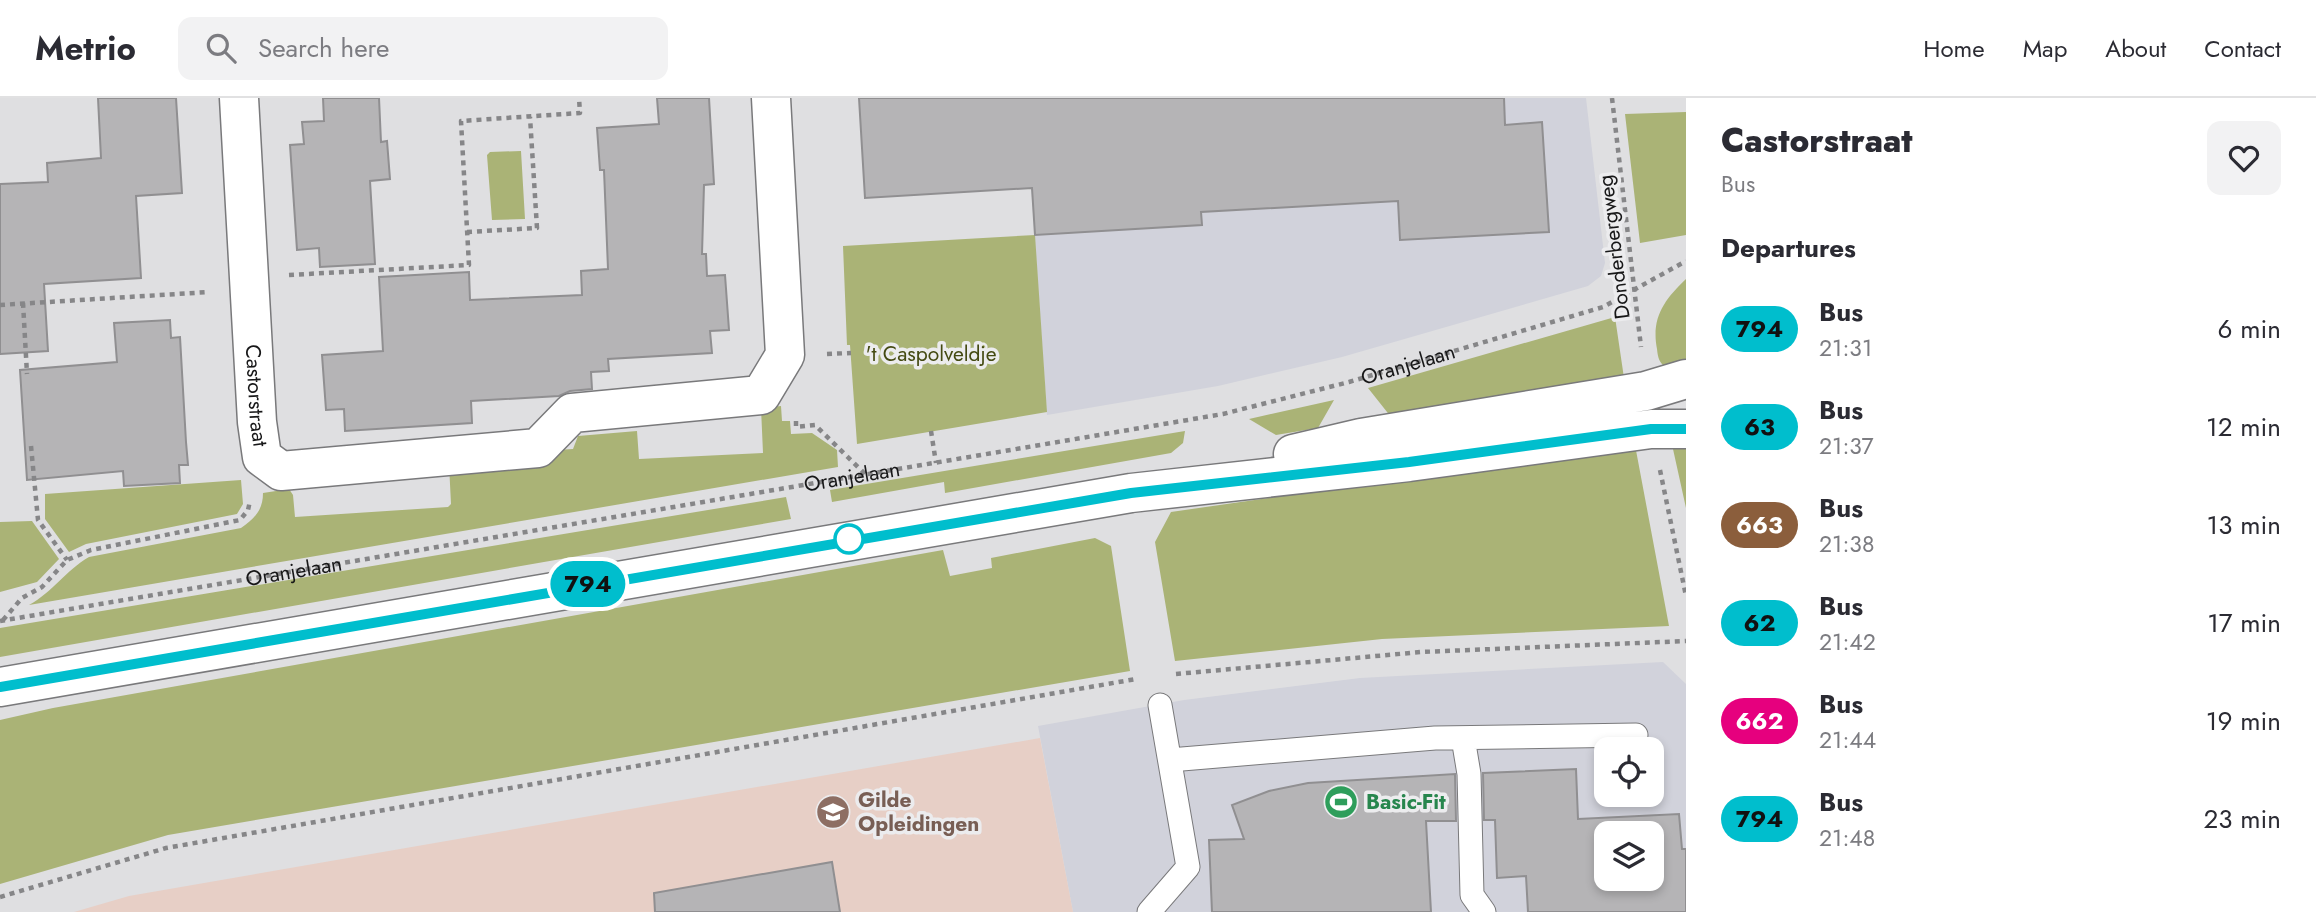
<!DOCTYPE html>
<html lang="en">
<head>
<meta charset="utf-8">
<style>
	:root { --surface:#fff; --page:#f2f2f3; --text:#2b2b33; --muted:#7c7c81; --line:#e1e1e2 }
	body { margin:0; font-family:Jost,sans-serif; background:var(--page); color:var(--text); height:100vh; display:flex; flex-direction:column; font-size:26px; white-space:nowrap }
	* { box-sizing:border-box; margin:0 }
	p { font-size:23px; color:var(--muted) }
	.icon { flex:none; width:38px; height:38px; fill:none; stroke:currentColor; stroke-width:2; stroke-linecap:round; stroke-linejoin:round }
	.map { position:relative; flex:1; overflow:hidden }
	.drawer { display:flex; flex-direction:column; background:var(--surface); width:630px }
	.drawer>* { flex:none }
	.badge { padding:0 14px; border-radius:23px; font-size:24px; line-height:46px }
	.tools { position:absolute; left:1594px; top:639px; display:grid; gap:14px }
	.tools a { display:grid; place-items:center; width:70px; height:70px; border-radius:14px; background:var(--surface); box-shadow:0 4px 10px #0003; font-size:35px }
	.map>.badge { position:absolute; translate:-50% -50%; box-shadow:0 0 0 4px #fff }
	h2 { padding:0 35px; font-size:26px; line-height:63px }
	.round { display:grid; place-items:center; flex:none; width:74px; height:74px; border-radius:14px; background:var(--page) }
	.headline { display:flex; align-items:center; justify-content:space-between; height:119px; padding:0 35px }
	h1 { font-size:33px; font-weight:800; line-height:52px }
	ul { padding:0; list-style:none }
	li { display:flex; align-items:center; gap:21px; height:98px; padding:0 35px }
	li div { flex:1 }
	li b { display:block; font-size:26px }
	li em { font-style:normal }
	li .badge { min-width:77px; font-weight:700; text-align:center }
	header { display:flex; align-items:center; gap:42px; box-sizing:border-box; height:98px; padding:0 35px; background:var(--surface); border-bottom:2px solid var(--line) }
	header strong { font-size:33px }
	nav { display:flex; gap:38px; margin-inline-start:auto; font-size:24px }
	.search { width:490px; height:63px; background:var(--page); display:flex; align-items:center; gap:18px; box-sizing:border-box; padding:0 24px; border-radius:14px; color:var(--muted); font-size:26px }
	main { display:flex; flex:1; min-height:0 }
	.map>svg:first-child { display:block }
	.built { fill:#d1d2db; fill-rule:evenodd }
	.education { fill:#e7cfc6 }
	.green { fill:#aab376 }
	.building { fill:#b5b4b6; stroke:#908f91; stroke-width:2; fill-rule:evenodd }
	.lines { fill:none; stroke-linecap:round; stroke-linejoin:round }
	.lane-casing { stroke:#79797b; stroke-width:25 }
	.street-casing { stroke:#79797b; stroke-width:41 }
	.secondary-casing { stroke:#79797b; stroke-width:41 }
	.path { stroke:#868688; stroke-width:4.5; stroke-dasharray:5 5; stroke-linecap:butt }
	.lane { stroke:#fff; stroke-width:23 }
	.street { stroke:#fff; stroke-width:38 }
	.secondary { stroke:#fff; stroke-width:38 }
	.line-casing { stroke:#fff; stroke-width:16 }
	.line { stroke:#00becd; stroke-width:10 }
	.stop-dot { fill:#fff; stroke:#00becd; stroke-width:3.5 }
	.labels { text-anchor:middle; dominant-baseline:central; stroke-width:7; stroke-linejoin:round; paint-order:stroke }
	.street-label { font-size:21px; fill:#171718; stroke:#ececee }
	.park-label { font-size:21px; fill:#444a12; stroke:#ececee }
	.education-label { font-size:21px; font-weight:bold; fill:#785e54; stroke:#ececee; text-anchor:start }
	.leisure-label { font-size:21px; font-weight:bold; fill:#27864d; stroke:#ececee; text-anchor:start }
</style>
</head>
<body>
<header>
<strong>Metrio</strong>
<div class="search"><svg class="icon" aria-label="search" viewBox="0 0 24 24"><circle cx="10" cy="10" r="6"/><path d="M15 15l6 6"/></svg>Search here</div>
<nav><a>Home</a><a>Map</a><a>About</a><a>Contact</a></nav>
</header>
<main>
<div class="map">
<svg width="1686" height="814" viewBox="0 0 1686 814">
	<rect width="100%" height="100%" fill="#dfdfe1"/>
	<!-- built -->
	<path class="built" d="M1025,0H1586L1605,165L1601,178L1588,188L1342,259L1218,288L1047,317Z
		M1663,564L1686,586V814H1073L1038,628L1184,602L1360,580ZM1606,651H1652V696H1606ZM1606,735H1652V780H1606Z"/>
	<!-- education -->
	<path class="education" d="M1040,640L1073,814H74L129,798Z"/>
	<!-- green -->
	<path class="green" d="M1686,14V137L1640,145L1625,16Z
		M521,53L525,121L492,122L487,57L490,54Z
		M1035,137L1047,314L857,346L850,247H847L843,148Z
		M1686,181V262L1666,270C1659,264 1658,260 1657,251C1651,220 1664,202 1686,181Z
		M1615,219L1624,280L1391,319L1368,290Z
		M1334,302L1318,330L1276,337L1249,321Z
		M781,308L782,323H790L791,336L812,335L837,352L838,369L29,507C53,494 66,472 89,459L241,430C255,420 263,412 263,395L289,391L293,397L295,419L448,409L451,406L449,366L461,358L573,351L578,338L637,333L639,361L763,355L761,310Z
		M1185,333L1183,345L1171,355L945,395L944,384L832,404L830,392Z
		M1671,342H1686V410Z
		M1635,347L1669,528L1382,541L1175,563L1155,444L1171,414Z
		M241,382L243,406L237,416L86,446L69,454L45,421V396Z
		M786,399L791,421L0,559V530Z
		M32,423L59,461L37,484L0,494V424Z
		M1095,440L1111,448L1130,573L168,737L0,786V622L53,610L943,452L950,478L992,470L991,460Z"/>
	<!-- building -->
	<path class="building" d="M98,0H176L182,95L136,98L141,180L44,186L48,253L0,256V86L48,84L47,65L101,60Z
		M323,0H379L381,44L387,43L390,81L370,83L375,166L320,169L319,150L297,152L290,47L304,46L302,24L324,23Z
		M657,0H709L714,86L704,87L702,156H706L707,178L725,177L729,232L710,233L712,255L608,261L609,273L591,274L592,291L570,293L559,298L471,303L472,325L345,333L344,311L326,312L322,257L383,253L379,179L469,174L470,202L582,197L581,173L608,171L604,72H600L597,30L659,26Z
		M859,0H1504L1505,27L1542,24L1549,134L1400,142L1398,103L1201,114L1202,127L1035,137L1032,90L865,100Z
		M170,222L171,240L180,239L186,344L188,367H179L180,385L124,388L123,373L27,382L20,272L117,264L114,225Z
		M1576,671L1578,721L1679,716L1682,751H1686V814H1528L1526,778L1497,780L1495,722H1484L1483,675ZM1606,735H1652V780H1606Z
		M1455,676L1456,723H1426L1431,814H1212L1209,742L1244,741L1232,707L1269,693L1308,685Z
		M832,764L840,814H655L654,795Z"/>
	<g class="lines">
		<!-- lane casing -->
		<g class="lane-casing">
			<path id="lane" d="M1463,640L1469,676L1472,797L1484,814
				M1170,662L1435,640L1636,637
				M1149,814L1188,769L1160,607"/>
		</g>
		<!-- street casing -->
		<g class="street-casing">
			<g id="street">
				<path id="s2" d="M239,0L257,324L262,359L281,373L538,350L572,315L761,297L785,257L771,0"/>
			</g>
		</g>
		<!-- secondary casing -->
		<g class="secondary-casing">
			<path id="secondary" d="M1293,356L1361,340L1646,293L1686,281
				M0,589L1131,395L1409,364L1651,331H1686"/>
		</g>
		<!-- path -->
		<g class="path">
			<path d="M1612,0L1641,249"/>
			<path d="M467,134L537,130L530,19"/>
			<path d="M289,177L469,167L461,23L580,15L579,0"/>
			<path d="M23,205L27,276"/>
			<path d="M0,207L209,194"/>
			<path d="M827,256L851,255"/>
			<path d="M796,323V329L815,327L865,376"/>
			<path d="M931,333L936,365"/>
			<path d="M31,348L38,422L67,462"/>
			<path d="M1660,372L1686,498"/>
			<path d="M3,522L22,500L42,489L67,462L91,452L240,422L248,412L250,403"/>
			<path id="s1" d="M0,523L1223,316L1349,284L1603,209L1686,163"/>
			<path d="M1176,576L1421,554L1686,543"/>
			<path d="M0,799L166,750L1136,581"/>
		</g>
		<!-- lane -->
		<use href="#lane" class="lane"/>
		<!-- street -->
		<use href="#street" class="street"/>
		<!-- secondary -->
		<use href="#secondary" class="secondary"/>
	</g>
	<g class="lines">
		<!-- line casing -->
		<g class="line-casing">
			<path id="line" d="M0,589L1131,395L1409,364L1651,331H1686"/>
		</g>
		<!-- line -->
		<use href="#line" class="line"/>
	</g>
	<!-- icons -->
	<defs>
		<g id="stadium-disc" transform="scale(1.75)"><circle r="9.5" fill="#2e9e5b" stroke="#ececee"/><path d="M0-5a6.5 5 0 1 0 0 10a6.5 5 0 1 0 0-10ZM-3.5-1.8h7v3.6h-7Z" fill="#fff"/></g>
		<g id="university-disc" transform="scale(1.75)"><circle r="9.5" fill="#8d6e63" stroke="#ececee"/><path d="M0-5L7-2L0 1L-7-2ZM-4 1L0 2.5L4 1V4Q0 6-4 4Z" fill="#fff"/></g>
	</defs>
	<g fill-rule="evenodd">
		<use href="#stadium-disc" x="1341" y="704"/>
		<use href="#university-disc" x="833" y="714"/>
	</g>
	<!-- markers -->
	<circle class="stop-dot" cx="849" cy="441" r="14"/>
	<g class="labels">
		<!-- street labels -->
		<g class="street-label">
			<text transform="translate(1614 149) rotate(-97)">Donderbergweg</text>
			<text stroke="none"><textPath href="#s1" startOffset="1432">Oranjelaan</textPath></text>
			<text stroke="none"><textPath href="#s2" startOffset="298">Castorstraat</textPath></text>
			<text stroke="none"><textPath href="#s1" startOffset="864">Oranjelaan</textPath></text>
			<text stroke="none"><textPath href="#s1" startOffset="298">Oranjelaan</textPath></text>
		</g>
		<!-- park labels -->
		<g class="park-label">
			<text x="931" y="256">'t Caspolveldje</text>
		</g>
		<!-- education labels -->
		<g class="education-label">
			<text x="858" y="702">Gilde<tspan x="858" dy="24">Opleidingen</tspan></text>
		</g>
		<!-- leisure labels -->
		<g class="leisure-label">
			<text x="1366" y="704">Basic-Fit</text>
		</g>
	</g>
</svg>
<div class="tools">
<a><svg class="icon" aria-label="locate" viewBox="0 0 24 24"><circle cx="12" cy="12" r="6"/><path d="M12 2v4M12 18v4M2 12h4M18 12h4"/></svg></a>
<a><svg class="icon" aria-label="layers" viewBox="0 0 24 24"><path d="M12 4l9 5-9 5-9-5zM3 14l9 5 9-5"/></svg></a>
</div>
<b class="badge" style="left:588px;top:486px;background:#00becd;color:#111">794</b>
</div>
<section class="drawer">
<div class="headline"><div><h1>Castorstraat</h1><p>Bus</p></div><a class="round"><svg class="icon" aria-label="heart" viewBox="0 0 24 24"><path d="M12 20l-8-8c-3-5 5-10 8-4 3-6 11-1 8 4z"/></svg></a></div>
<h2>Departures</h2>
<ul>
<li><span class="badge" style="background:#00becd;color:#111">794</span><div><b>Bus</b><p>21:31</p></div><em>6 min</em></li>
<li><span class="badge" style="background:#00becd;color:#111">63</span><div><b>Bus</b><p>21:37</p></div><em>12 min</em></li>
<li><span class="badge" style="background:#8b5e3c;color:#fff">663</span><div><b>Bus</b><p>21:38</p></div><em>13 min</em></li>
<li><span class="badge" style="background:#00becd;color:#111">62</span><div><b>Bus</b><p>21:42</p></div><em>17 min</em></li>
<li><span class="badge" style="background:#e6007e;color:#fff">662</span><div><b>Bus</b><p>21:44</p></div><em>19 min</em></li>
<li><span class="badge" style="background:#00becd;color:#111">794</span><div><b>Bus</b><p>21:48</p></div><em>23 min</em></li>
</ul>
</section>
</main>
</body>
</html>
